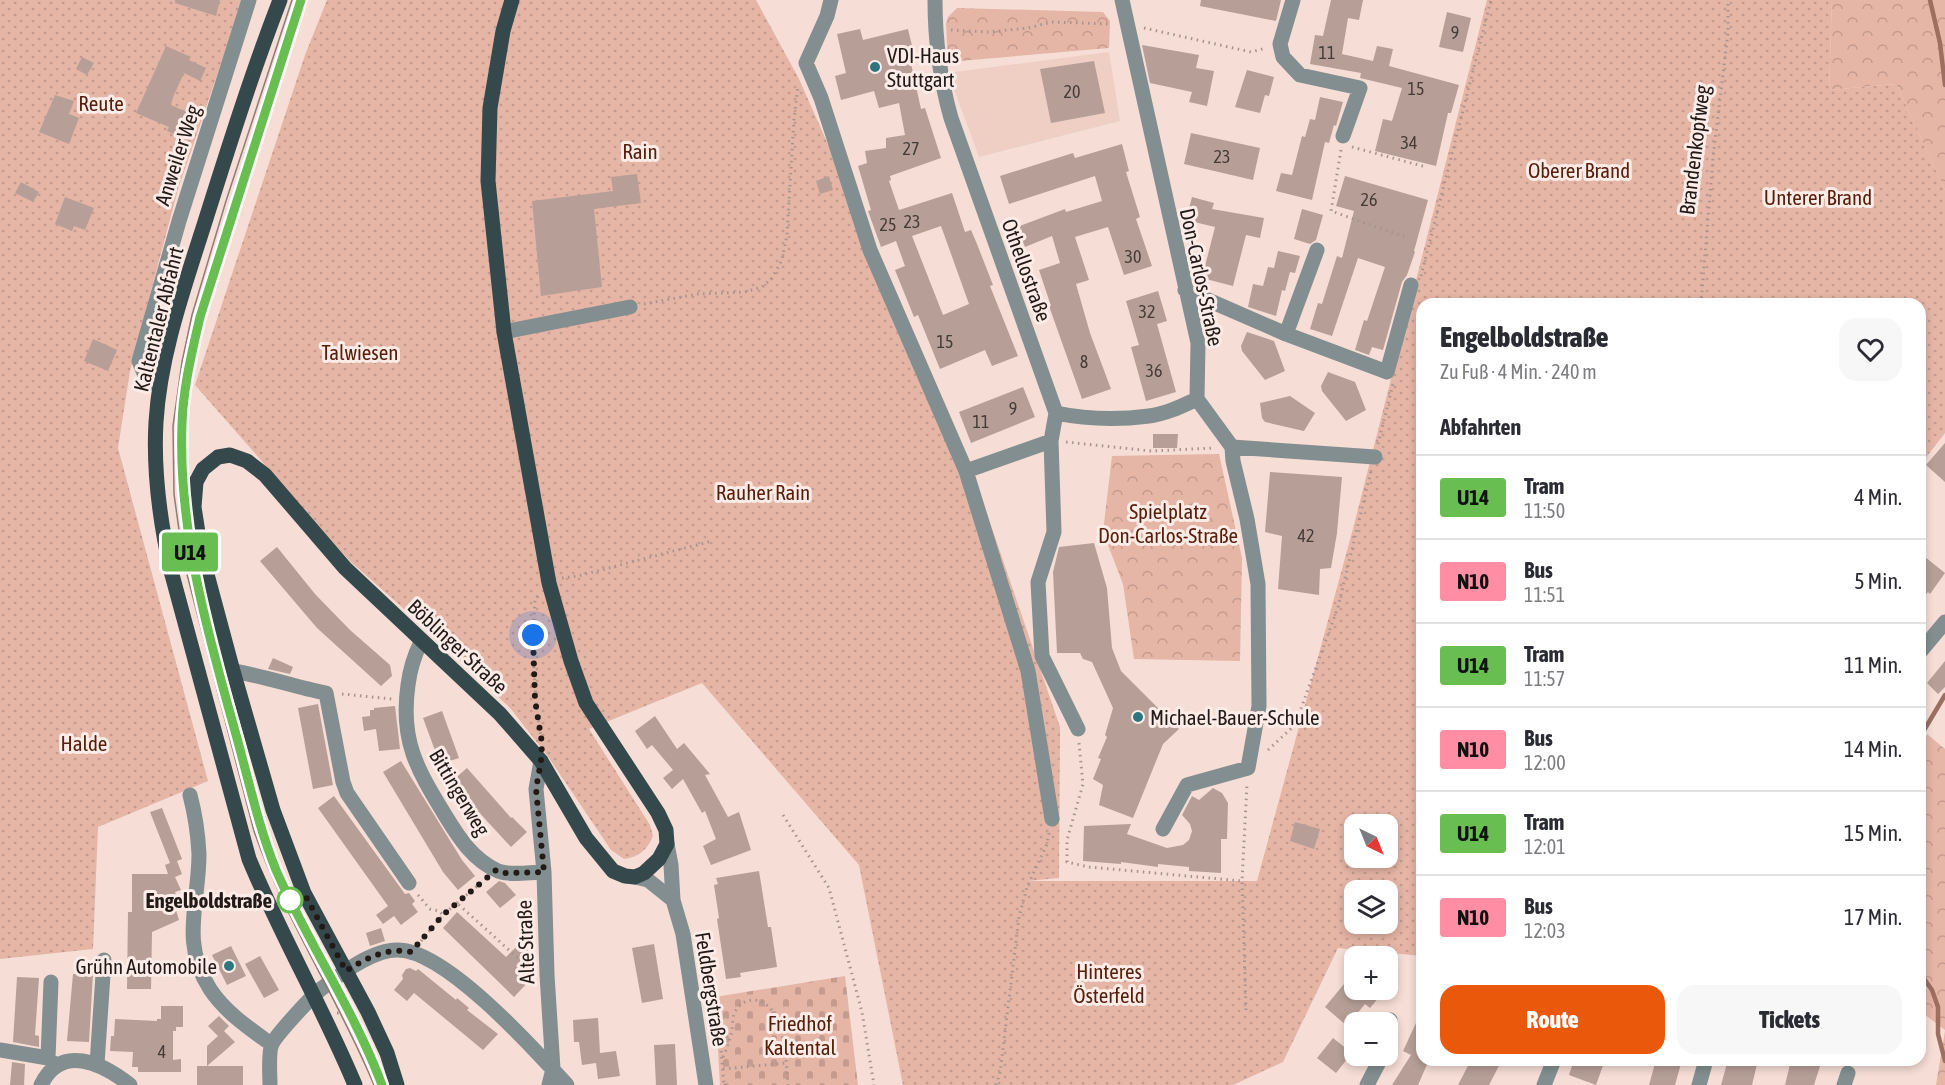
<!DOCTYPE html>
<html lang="de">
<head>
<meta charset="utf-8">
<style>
	:root { --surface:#fff; --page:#f7f7f7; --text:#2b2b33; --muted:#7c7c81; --line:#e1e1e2; --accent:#ea580c }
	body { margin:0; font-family:"Asap Condensed",sans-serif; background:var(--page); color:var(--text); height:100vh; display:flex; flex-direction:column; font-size:22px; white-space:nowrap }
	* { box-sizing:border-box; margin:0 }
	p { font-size:20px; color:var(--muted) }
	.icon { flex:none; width:33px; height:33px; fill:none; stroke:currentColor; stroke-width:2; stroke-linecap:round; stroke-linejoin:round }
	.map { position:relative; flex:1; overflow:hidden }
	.drawer { position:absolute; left:1416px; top:298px; width:510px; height:768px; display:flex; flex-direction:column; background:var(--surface); border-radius:18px; box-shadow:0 3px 9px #0003 }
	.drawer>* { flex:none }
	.badge { padding:0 12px; border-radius:4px; font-size:21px; line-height:39px }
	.needle { width:39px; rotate:137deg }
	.buttons { position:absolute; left:1344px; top:814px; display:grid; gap:12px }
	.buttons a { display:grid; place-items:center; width:54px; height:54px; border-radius:12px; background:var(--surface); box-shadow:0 3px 9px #0003; font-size:30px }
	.you { position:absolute; width:30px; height:30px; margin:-15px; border:4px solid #fff; border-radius:50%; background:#1a73e8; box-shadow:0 0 0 9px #1a73e833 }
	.map>.badge { position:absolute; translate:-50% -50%; box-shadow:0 0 0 3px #fff }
	h2 { padding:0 24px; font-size:22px; line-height:54px }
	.round { display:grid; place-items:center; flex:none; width:63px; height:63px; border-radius:18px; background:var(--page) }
	.head { display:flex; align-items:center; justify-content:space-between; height:102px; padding:0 24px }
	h1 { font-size:28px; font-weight:800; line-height:45px }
	.cta { display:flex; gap:12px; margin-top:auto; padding:12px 24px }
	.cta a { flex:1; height:69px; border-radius:18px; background:var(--accent); color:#fff; font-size:24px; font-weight:800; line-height:69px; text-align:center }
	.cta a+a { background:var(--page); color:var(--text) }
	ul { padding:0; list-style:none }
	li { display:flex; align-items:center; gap:18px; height:84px; padding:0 24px; border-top:2px solid var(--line) }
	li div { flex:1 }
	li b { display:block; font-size:22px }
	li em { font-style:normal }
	li .badge { min-width:66px; font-weight:700; text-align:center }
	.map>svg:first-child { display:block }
	.built { fill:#efcec3 }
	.forest { fill:url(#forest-crowns) }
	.cemetery { fill:url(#cemetery-stones) }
	.garden { fill:url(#garden-dots); fill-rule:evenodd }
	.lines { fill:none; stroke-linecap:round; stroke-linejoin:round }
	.stream { stroke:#9c6f60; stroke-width:4.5 }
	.building { fill:#b79f97; fill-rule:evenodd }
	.path { stroke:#a7948e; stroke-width:3; stroke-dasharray:1.5 4.5; stroke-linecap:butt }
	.minor { stroke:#828e8f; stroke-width:15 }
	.major { stroke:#35494c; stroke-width:15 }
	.tram { stroke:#8d7c77; stroke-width:1.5 }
	.line-casing { stroke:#fff; stroke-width:14 }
	.line { stroke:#69be51; stroke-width:9 }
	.walk { stroke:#221a17; stroke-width:6; stroke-dasharray:0 10.8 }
	.poi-dot { fill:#2d767e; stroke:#fcece8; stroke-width:2 }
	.stop-dot { fill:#fff; stroke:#69be51; stroke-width:3 }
	.labels { text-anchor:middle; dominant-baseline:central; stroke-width:6; stroke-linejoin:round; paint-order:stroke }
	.number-label { font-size:18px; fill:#473b37 }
	.poi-label { font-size:21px; fill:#221a17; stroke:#fcece8; text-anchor:start }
	.park-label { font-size:21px; fill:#58200c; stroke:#fcece8 }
	.street-label { font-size:21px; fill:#221a17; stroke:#fcece8 }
	.stop-label { font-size:21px; font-weight:bold; fill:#221a17; stroke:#fcece8; text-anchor:end }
</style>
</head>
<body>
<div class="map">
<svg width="1945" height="1085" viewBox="0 0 1945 1085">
	<defs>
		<pattern id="forest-crowns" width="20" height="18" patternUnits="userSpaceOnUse" patternTransform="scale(1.5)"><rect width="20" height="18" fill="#e5b5a6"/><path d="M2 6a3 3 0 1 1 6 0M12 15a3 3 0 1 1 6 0" fill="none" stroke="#c49b8e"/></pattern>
		<pattern id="cemetery-stones" width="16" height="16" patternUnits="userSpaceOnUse" patternTransform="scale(1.5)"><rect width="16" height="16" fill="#e5b5a6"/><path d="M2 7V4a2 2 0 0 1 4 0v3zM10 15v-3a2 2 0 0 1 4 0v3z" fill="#c49b8e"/></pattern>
		<pattern id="garden-dots" width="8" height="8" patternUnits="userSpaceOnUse" patternTransform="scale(1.5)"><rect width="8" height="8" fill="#e5b5a6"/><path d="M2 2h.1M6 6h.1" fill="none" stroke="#c49b8e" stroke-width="1.8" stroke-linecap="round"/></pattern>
	</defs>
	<rect width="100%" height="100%" fill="#f6ddd5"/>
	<!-- built -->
	<path class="built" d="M1109,52L1120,121L979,157L948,73Z"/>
	<!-- forest -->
	<path class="forest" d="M1832,0H1945V190L1896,84L1829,90Z
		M957,8L1103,12L1110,21L1109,48L948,62L946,23L948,17Z
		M1219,454L1242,558L1240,661L1134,659L1123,584L1103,532L1112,456Z
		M1927,734L1945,749V1030L1920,1011V759Z
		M1945,1031V1085H1936Z"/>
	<!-- cemetery -->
	<path class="cemetery" d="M845,976L858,1085H720L715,997Z"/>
	<!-- garden -->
	<path class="garden" d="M0,0H243L178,189L130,371L118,448L208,781L98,827L93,949L0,959Z
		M327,0H756L799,79L970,464L1060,727L1059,878L1027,881H1257L1354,525L1487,0H1832L1829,90L1896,84L1945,190V433L1920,465V304H1422V956L1338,948L1283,1062L1233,1085H903L859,865L702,683L589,729L650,825L653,836C647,850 639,857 624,859L611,850L549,758L511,709L430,632L351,562L292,499L260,459L195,385L305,55ZM1354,825H1388V858H1354ZM1354,891H1388V924H1354Z"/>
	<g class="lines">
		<!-- stream -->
		<path class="stream" d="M1930,0L1940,43L1945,85
			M1920,737L1945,695
			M1920,973L1932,990L1938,1007V1034L1945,1061"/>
	</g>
	<!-- building -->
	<path class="building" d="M175,0H220L216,16L175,3Z
		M1201,0H1281L1276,21L1200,6Z
		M1331,0H1363L1359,20L1348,18L1342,54L1373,61L1377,46L1393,49L1389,66L1459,85L1451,113H1448L1436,166L1375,151L1383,119L1392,121L1402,88L1360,78L1361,73L1310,64L1315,35L1323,36Z
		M1447,12L1471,18L1463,52L1439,47Z
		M860,29L863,40L908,29L915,58L910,59L921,109L925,108L941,158L890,176L891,180L889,181L899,210L952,193L965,232L971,230L977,244L993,285L990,286L1018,356L992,366L985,350L940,369L918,315L914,317L895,270L905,266L896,241L881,247L868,211L871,210L858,166L867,163L865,151L886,148V138L905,135L899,103L879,108L874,91L841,100L835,76L846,73L837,34ZM941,226L969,304L943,315L912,236Z
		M1142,45L1199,55L1196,68L1214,71L1207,106L1189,102L1192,92L1150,83Z
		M166,46L191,57L189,60L206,68L200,81L184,73L173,97L171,105L189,113L179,136L167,131L169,127L136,113Z
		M82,57L94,63L87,75L76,69Z
		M1094,61L1105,113L1051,123L1040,69Z
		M1247,70L1274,77L1269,96L1265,95L1260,113L1235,107Z
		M55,95L74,101L69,114L79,118L69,144L39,132Z
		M1320,97L1343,102L1336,126L1334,125L1329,143L1325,142L1312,200L1276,191L1281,173L1292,175L1302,136L1305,137L1310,119L1315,120Z
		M1191,133L1260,148L1253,180L1184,164Z
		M1122,144L1129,171L1126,172L1140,217L1136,219L1152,266L1124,275L1108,227L1075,237L1089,280L1076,284L1090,333L1111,389L1082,399L1049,306H1051L1039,270L1060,263L1052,236L1025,247L1017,227L1065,209L1066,212L1102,201L1095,176L1009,204L1000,176L1073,153L1075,158Z
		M637,174L641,203L594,209L602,287L541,296L532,201L613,191L611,177Z
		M829,176L833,190L820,194L816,181Z
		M1345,176L1428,200L1414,251L1415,252L1407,275L1402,282L1383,350L1372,347L1369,355L1355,350L1364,320L1367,321L1385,267L1358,258L1332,336L1310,329L1318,303L1322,304L1337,256L1342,258L1354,211L1336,206Z
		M21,182L39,192L33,202L15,193Z
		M65,197L94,208L85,230L74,226L72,231L55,224Z
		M1192,197L1214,203L1212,209L1264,218L1260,238L1246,235L1233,286L1202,278L1215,227L1186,220Z
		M1302,209L1323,215L1316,240L1310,244L1294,239Z
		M1278,251L1300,256L1295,273L1290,272L1285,291L1282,290L1276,316L1248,307L1253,284L1263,286L1268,267L1274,268Z
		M1158,291L1167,321L1157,324L1176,392L1146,401L1131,347L1139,345L1126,301Z
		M1247,332L1274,341L1285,371L1265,380L1242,351L1241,346Z
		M93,339L117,350L108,371L84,361Z
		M1328,372L1355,382L1366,410L1346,421L1322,391L1321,386Z
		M1023,387L1035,417L971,443L959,412Z
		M1290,396L1315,413L1304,431L1265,422L1262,418L1260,403Z
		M1153,434H1178L1177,448H1153Z
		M1945,443V482L1926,465Z
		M1270,472L1342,477L1337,533L1331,568L1320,569L1319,595L1278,589L1282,536L1265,532Z
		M1094,543L1107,588L1112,648L1121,671L1179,729L1163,744L1133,818L1099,805L1103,785L1093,779L1101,759L1098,758L1107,737L1105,735L1113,708L1092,662L1083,659L1080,653H1057L1053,572L1059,547Z
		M277,547L315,594L350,630L390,665L392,676L381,686L317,628L260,561Z
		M1920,553L1945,573L1930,594L1928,592L1920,601Z
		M273,658L293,667L290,674L268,669Z
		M1945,661V687L1938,694L1927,683Z
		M318,704L333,785L313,789L298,708Z
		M395,706L400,749L379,751L376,729L364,731L362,717L370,716V710H374V708Z
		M442,711L459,758L440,764L423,718Z
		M655,716L677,749L684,743L710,774L705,775L728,817L739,812L751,850L711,865L703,846L716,839L705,811L702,813L683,779L672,789L663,778L673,770L652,745L647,749L635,731Z
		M401,761L462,860L475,876L458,890L443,872L383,772Z
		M467,768L511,818L512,817L527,832L511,847L451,782Z
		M1213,788L1222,793L1228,803L1227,839H1221V873L1189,871V867L1158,864V867L1121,862V864L1083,861L1084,826L1131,824L1127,834L1167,848L1183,845L1189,840L1192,831L1190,824L1182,815L1192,796L1199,800Z
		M334,796L405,894L409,893L415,901L412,904L418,912L401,925L394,916L383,924L376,915L388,906L318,808Z
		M162,808L182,859L177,861L182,874L175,877L181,890L175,892L180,905L175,907L179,920L152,932L151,989H127L128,912H132V874H168L165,865L170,863L150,812Z
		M1295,822L1320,829L1314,849L1290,841Z
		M759,871L768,927H771L777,967L740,973L741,977L726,979L717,919L719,918L714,885L718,884L716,878Z
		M499,881L505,883L516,895L500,908L486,892Z
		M457,912L506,957L525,938L535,947L516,966L530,980L514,997L443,928Z
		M381,928L385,941L370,946L366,933Z
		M654,944L663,999L642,1003L632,948Z
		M231,946L246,976L227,985L212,955Z
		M260,956L279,990L264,998L245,964Z
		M410,968L416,971L418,969L456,1000L457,998L469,1008L467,1010L498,1034L483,1050L414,993L407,1001L394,990L403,979L402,975L406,969Z
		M1354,972V990H1385L1370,1008L1365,1004L1347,1026L1325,1007Z
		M73,974H93L89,1042L67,1041Z
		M17,977L39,978L35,1035L39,1036V1047L13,1042Z
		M161,1006H183V1027H176V1031H173V1060L181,1059V1072H138V1067H132L133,1052L110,1051L111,1036H114L115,1019L157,1021V1019H161Z
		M1422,1010V1060H1429L1418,1085H1392L1411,1055L1403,1051Z
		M219,1016L229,1026L224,1031L235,1042L207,1066V1046L218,1036L208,1026Z
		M598,1018L600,1053L616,1051L620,1076L598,1079L596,1063L582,1065L579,1042H574L573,1020Z
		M1333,1038L1352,1053L1336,1073L1317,1058Z
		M675,1044L677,1085H656L654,1045Z
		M1471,1060H1502L1489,1085H1458Z
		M1574,1060H1605L1596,1085L1569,1075Z
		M1656,1060H1682L1675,1085H1649Z
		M1728,1060H1758L1752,1085H1721Z
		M1791,1060H1822L1814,1085H1785Z
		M12,1062L25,1064L24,1085H10Z
		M197,1066H243V1085H197Z"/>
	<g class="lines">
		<!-- path -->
		<path class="path" d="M1144,28L1251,52L1266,48
			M951,30L988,32L1028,28L1052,22L1111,24
			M1352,147L1426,167
			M1341,150L1331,211L1408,238
			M1421,276L1491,0
			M644,304L698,294L745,292L762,287L772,278L782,260L787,235L794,119L798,86
			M1701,304L1713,158L1728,32V0
			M1066,442L1151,451L1215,448
			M1378,444L1393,384
			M562,578L578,576L712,541
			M538,596L535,599C532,649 533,688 541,737
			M342,694L392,699
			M1079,743L1083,784L1067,840V862L1089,867L1242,881
			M1268,750L1295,725L1338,607L1371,471
			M783,815L829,888L862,1012L874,1085
			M418,895L430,909L439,911L443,915L457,903L531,970
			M457,903L483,881
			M421,941L443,915
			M1246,1010L1242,881L1247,784
			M337,1013L352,1014
			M711,1018L719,1027L724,1085
			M723,1057C727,1048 730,1040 732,1030C733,1025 732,1017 735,1012C738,1005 746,1000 754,1000C785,1002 786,1062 788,1085
			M723,1069L786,1063
			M996,1085L1000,1073L1019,917L1027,887L1047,844L1049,833"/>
		<!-- minor -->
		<path class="minor" d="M831,0L827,16L806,63L821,98L870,250L966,471L1028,671L1052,819
			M935,0C935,41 940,79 951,118L1056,413C1085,419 1119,420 1149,416C1166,414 1182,406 1197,399
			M1122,0L1198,343L1197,399L1232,447L1233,461L1247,519L1258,584L1259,706L1248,768L1187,785L1163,829
			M1293,0L1280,44L1283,57L1300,75L1360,88L1343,136
			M1185,290L1286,334L1387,372L1411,285
			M504,332L630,307
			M1286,334L1317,250
			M159,388L144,373L139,361L179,221L249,0
			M1056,413L1051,441L1054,532L1038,582L1042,656L1078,729
			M1232,447L1375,457
			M966,471L1051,441
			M421,642C414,656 410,669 408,685C400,741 417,769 445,815C459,838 473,860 498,871C511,876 530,872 544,872
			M1920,652L1945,622
			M233,671C264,676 295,687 326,693L343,782L347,793L409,883
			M541,761L536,789L544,872L547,975L553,1069L549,1085
			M190,795C195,814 198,834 199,854C199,903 180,943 210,989C225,1012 250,1029 271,1044
			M667,844L671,865L673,900L683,934L706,1085
			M635,877L648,880L673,900
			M51,982L48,1058L56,1066
			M1388,1031L1390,1020
			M0,1050L48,1058
			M97,1064L104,960
			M41,1085C61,1043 102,1063 130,1085
			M270,1085C270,1075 268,1052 272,1044C276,1035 312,996 321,989C340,974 372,950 397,950C445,949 536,1051 567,1085
			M1367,1085L1382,1056
			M1544,1085L1554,1060
			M1699,1085L1706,1060
			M1844,1085L1848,1073"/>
		<!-- major -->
		<path class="major" d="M280,0C251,75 227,152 203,228C183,291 160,356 156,422C153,473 160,522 171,571L249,859C281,936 323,1008 355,1085
			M397,1085L387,1053L368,1012L304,893L273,810L233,671L201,552L194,507L196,482L203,469L218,457L230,455L247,461L265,475L345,568L500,714L541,761L586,838L613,871L625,876L635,877L644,873L659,859L667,844L666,830L658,813L586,703L571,661L549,583L504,332L488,181L490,108L503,31L512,0"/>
		<!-- tram -->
		<path class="tram" d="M292,0L226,201L192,315L182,362L173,426L174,494L183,559L254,831C285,920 338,998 374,1085
			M226,233L244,176"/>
	</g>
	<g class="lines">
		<!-- line casing -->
		<g class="line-casing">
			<path id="line" d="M301,0L200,317C192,352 183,388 182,424C178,529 207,631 235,731C248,777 258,826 276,870C308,943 354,1010 382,1085"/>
		</g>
		<!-- line -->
		<use href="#line" class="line"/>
		<!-- walk -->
		<path class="walk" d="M290,900L304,893L346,971C366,958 388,947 411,952L443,915L496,870L504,873L544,872L536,789L541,761L542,743L535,700L533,635"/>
	</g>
	<!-- markers -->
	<g class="poi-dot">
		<circle cx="875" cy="67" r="6"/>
		<circle cx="1138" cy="717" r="6"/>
		<circle cx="229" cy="966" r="6"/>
	</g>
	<circle class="stop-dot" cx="290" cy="900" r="12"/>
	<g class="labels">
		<!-- number labels -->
		<g class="number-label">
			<text x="1455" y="32">9</text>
			<text x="1327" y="52">11</text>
			<text x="1416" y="88">15</text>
			<text x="1072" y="91">20</text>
			<text x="1409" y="142">34</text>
			<text x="911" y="148">27</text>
			<text x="1222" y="156">23</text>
			<text x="1369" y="199">26</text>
			<text x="912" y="221">23</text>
			<text x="888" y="224">25</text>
			<text x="1133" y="256">30</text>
			<text x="1147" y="311">32</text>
			<text x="945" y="341">15</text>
			<text x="1084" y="361">8</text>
			<text x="1154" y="370">36</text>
			<text x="1013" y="408">9</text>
			<text x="981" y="421">11</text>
			<text x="1306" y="535">42</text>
			<text x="162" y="1051">4</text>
		</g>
		<!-- poi labels -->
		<g class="poi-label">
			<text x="887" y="55">VDI-Haus<tspan x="887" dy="24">Stuttgart</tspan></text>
			<text x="1150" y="717">Michael-Bauer-Schule</text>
			<text x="217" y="966" text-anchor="end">Grühn Automobile</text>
		</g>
		<!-- park labels -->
		<g class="park-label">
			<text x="101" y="103">Reute</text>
			<text x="640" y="151">Rain</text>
			<text x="1579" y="170">Oberer Brand</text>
			<text x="1818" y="197">Unterer Brand</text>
			<text x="360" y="352">Talwiesen</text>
			<text x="763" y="492">Rauher Rain</text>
			<text x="1168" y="511">Spielplatz<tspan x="1168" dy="24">Don-Carlos-Straße</tspan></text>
			<text x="84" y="743">Halde</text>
			<text x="1109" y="971">Hinteres<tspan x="1109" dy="24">Österfeld</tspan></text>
			<text x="800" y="1023">Friedhof<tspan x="800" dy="24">Kaltental</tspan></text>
		</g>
		<!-- street labels -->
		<g class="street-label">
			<text transform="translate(1694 150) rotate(-83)">Brandenkopfweg</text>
			<text transform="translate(177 155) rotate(-72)">Anweiler Weg</text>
			<text transform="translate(1027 270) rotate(70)">Othellostraße</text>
			<text transform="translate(1202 277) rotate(78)">Don-Carlos-Straße</text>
			<text transform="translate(158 319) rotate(-76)">Kaltentaler Abfahrt</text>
			<text transform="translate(458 646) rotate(43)">Böblinger Straße</text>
			<text transform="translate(460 792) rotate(59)">Bittingerweg</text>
			<text transform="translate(525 942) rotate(-92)">Alte Straße</text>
			<text transform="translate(712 989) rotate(81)">Feldbergstraße</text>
		</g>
		<!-- stop labels -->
		<g class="stop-label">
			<text x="272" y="900">Engelboldstraße</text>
		</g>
	</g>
</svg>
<div class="buttons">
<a><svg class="needle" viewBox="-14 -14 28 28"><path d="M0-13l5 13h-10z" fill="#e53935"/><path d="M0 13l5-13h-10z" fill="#7c7c81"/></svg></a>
<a><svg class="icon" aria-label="layers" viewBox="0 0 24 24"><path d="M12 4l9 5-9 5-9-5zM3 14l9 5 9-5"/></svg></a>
<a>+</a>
<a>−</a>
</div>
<div class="you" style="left:533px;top:635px"></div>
<b class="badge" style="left:190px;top:552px;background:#69be51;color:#111">U14</b>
<section class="drawer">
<div class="head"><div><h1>Engelboldstraße</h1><p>Zu Fuß · 4 Min. · 240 m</p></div><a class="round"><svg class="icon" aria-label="heart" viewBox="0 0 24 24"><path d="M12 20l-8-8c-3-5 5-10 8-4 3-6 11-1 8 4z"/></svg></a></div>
<h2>Abfahrten</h2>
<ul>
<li><span class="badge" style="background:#69be51;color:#111">U14</span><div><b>Tram</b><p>11:50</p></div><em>4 Min.</em></li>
<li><span class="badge" style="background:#ff8ea5;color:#111">N10</span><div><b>Bus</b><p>11:51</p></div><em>5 Min.</em></li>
<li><span class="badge" style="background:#69be51;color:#111">U14</span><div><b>Tram</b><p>11:57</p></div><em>11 Min.</em></li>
<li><span class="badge" style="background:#ff8ea5;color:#111">N10</span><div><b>Bus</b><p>12:00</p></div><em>14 Min.</em></li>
<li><span class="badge" style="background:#69be51;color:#111">U14</span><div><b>Tram</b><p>12:01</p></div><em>15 Min.</em></li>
<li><span class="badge" style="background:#ff8ea5;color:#111">N10</span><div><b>Bus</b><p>12:03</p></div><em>17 Min.</em></li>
</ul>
<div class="cta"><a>Route</a><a>Tickets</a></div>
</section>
</div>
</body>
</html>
